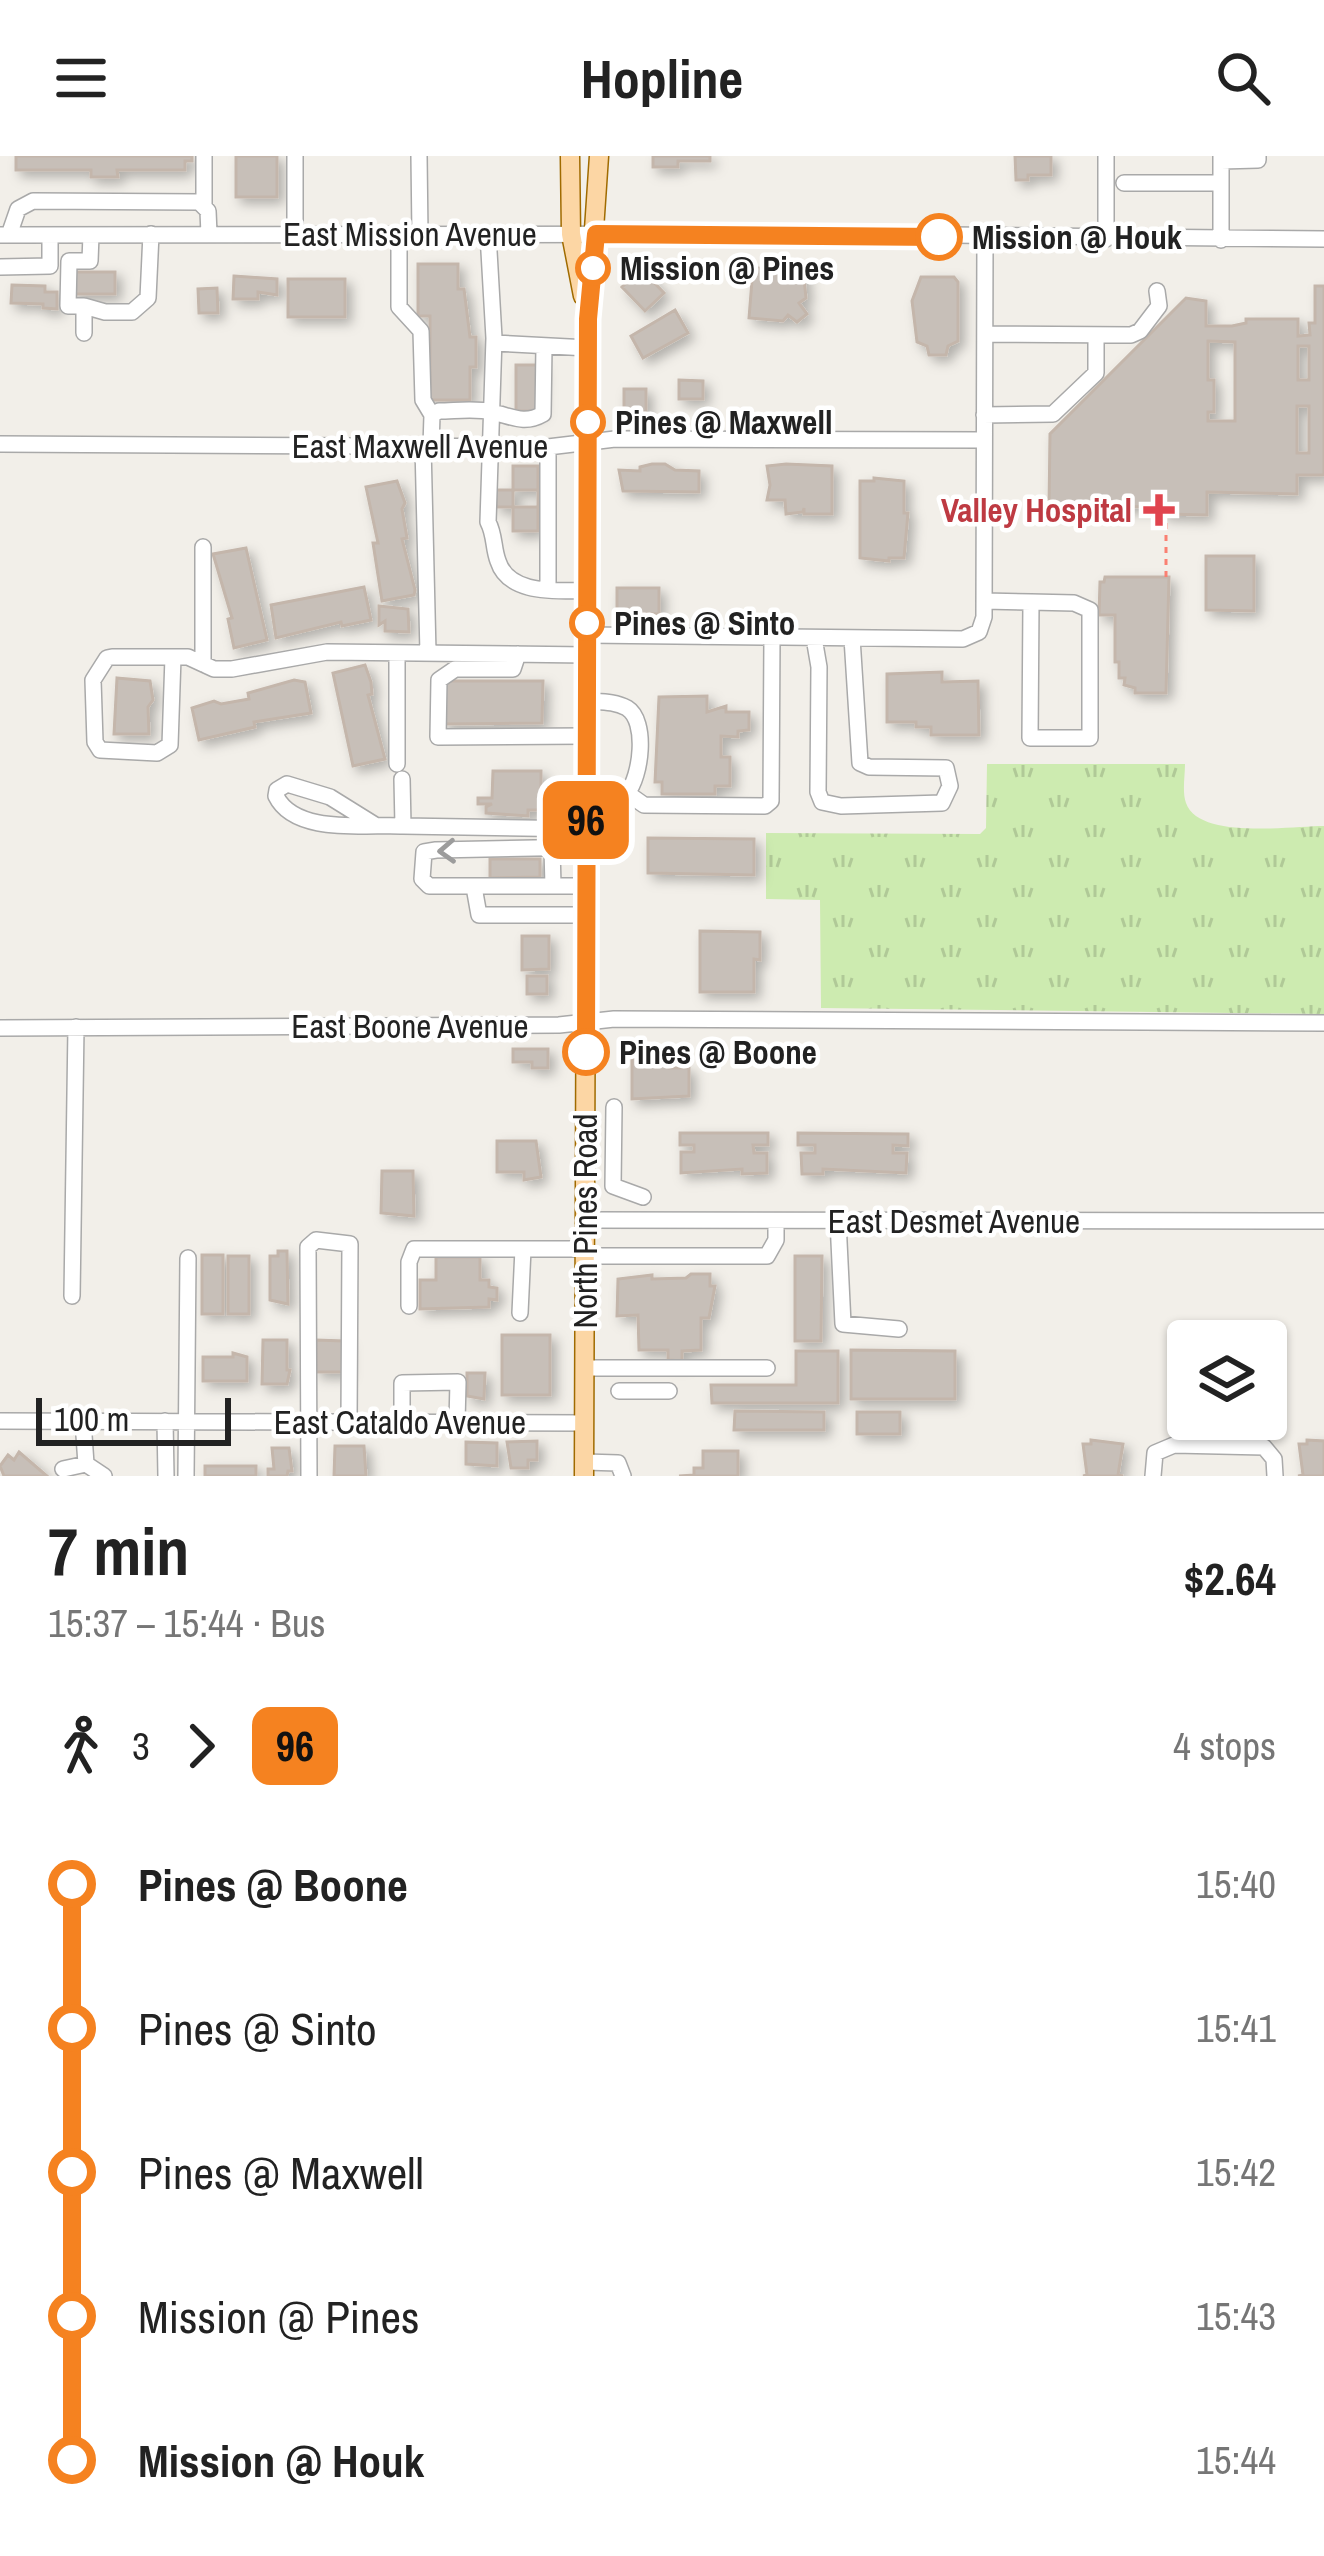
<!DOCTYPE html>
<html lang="en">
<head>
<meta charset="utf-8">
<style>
	:root { --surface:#fff; --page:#f6f6f6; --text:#222; --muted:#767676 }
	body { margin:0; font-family:"Archivo Narrow",sans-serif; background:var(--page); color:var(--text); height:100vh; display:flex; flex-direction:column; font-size:45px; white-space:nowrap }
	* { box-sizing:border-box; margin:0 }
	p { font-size:39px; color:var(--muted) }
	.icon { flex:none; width:66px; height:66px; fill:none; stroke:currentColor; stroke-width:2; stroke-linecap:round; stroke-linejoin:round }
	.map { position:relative; height:1320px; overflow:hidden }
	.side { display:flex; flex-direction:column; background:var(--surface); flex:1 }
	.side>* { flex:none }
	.badge { padding:0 24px; border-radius:18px; font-size:42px; line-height:78px }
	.controls { position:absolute; left:1167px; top:1164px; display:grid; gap:24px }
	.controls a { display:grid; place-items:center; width:120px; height:120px; border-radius:12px; background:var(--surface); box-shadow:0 3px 9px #0004; font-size:60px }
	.scale { position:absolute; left:36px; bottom:30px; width:195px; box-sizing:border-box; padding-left:12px; border:6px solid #222; border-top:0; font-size:33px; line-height:42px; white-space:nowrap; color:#222; -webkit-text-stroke:9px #fff; paint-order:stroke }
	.map>.badge { position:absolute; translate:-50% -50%; box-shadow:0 0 0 6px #fff }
	.legs { display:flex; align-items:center; gap:18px; height:132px; padding:0 48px; font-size:39px }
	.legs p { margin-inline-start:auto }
	.headline { display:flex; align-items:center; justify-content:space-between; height:204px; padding:0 48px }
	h1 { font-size:66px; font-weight:800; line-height:90px }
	ul { padding:0 48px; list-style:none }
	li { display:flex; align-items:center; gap:42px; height:144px; font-size:45px }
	li i { display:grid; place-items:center; width:18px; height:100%; margin:0 15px; background:currentColor }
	li i::after { content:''; width:30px; height:30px; margin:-15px; border:9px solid; border-radius:50%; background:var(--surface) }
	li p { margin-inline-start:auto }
	li:first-child i { background:linear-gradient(#0000 50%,currentColor 0) }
	li:last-child i { background:linear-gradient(currentColor 50%,#0000 0) }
	header { display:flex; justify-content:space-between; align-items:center; height:156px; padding:0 48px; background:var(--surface); font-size:54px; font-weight:800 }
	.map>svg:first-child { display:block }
	.grass { fill:url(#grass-tufts) }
	.building { fill:#c7bfb8; stroke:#c4b6ab; stroke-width:3; fill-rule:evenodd; filter:url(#shadow) }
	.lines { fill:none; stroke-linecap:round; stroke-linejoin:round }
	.minor-casing { stroke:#a9a9a9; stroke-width:18 }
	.major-casing { stroke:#a06b00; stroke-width:21 }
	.path { stroke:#fa8072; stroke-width:3; stroke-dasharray:6 6; stroke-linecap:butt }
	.minor { stroke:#fff; stroke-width:15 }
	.major { stroke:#fcd6a4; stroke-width:18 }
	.oneway { stroke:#9c9c9c }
	.line-1-casing { stroke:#fff; stroke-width:27 }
	.line-1 { stroke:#f58220; stroke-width:18 }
	.stop-1-dot { fill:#fff; stroke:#f58220; stroke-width:6 }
	.health-dot { fill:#e0444e; stroke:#fff; stroke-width:4.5 }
	.labels { text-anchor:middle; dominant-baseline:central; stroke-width:9; stroke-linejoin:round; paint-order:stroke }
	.street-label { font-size:33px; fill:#222; stroke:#fff }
	.stop-label { font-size:33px; font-weight:bold; fill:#222; stroke:#fff; text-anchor:start }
	.health-label { font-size:33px; font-weight:bold; fill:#be3a42; stroke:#fff; text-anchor:end }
</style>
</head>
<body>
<header><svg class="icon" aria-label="menu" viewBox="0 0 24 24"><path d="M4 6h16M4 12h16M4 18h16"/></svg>Hopline<svg class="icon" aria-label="search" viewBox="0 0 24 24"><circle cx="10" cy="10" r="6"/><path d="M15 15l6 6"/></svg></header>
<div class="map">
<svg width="1324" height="1320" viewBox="0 0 1324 1320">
	<defs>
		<pattern id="grass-tufts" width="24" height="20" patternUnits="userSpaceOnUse" patternTransform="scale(3)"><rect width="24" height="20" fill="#cdebb0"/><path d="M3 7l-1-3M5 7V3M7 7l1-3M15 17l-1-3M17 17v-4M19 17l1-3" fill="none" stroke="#b0c997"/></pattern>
		<filter id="shadow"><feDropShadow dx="5.5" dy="5.5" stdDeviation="6" flood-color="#0004"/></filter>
	</defs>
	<rect width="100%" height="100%" fill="#f2efe9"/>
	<!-- grass -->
	<path class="grass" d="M987,608H1185C1185,620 1182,636 1186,647C1199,684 1291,670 1324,670V858L821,852L820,744L766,743V677L980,678L986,672Z"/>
	<!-- building -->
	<path class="building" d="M16,0H192V5H185V14H117L118,21H91V14H16Z
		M236,0H277V41H236Z
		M653,0H710V5H678V11H653Z
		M1015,0H1051V19H1028V24H1016Z
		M418,108H458V133H464L470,181H476V211H470V244H430V160H418Z
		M753,112L803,113L806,142L799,147L807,158L797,166L788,159L783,165L749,162Z
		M641,113L664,137L645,155L622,131Z
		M71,116H115V138H71Z
		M234,120L277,123V139L258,136V143H233Z
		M921,121H954L958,126V185L948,190L946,199H929L927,190L917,186L912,145Z
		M288,123H345V161H288Z
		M12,129L45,130V136H57V153L43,152V148L11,147Z
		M1315,130H1324V319H1297V338L1207,336V359L1163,358V351L1049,350L1050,278L1186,142L1206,145V170H1232L1246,167V163H1298V180L1310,179L1309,167H1315ZM1208,185L1235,186V265H1208V256H1214V224H1208ZM1298,190H1309V224H1298ZM1297,250H1309V297H1297Z
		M217,132L218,157H199L198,133Z
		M675,154L688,177L643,202L631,180Z
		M516,209H539L538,255H516Z
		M679,224L703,225V243H679Z
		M624,233H646V256L624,255Z
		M652,308H665L675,314L699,315V336L623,335L619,314L640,315V311Z
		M786,308L832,310V358H804V352L803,356L786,358L785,344H767L770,329L767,310Z
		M513,310H538V375H513Z
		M874,322L904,325V357H908L904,402H889V405L860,402V325H874Z
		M397,325L405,347L402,353L407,382L402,383L415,434L414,439L382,445L373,387H378L366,331Z
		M496,334H539V351H496Z
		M246,392L267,484L234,492L228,463L232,462L213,398Z
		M1206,400H1254V455L1206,454Z
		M1105,421H1169L1166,537H1135V532L1124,529L1125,522H1119V506H1115V459H1099L1100,426H1104Z
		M364,431L371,464L342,470L341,466L276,482L271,449Z
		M617,432H659V458L617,457Z
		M379,450L408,453L409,476L385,475V465L379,469Z
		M365,509L371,526L372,538L368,539L385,603L353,610L333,517Z
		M942,516V526L978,525L979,579H931V571H916V566H887V518Z
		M117,522L150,525L153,544L148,551L149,578H114Z
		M294,524L305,526L311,557L254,566L255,571L199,584L192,552L214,545L221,548L249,543L248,537Z
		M442,525H543L542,567L443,568Z
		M707,540V556L726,550V556H749V574L738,575V581L721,580V601H730V630H715V638H662V626H655L659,541Z
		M493,615H541V637L546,638V648H541V654H528V660L486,657V651L492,648H478V642H492Z
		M648,682L754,683V719L648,717Z
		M490,703H540V721L490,722Z
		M700,775L760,776V804L754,803V836H700Z
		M522,780H549V813L522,814Z
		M527,820H547V838H527Z
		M513,893H548V912H532V906H513Z
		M632,901H666L669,912H689V940L632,943Z
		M680,977H768V989H753L754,997H767V1017L742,1018V1013L681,1017V996H694V989H680Z
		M798,977L908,978V990L893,989V997H907L906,1017L823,1013V1018H802L801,997H815V989H798Z
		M497,985H536L541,1021L524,1024V1016H497Z
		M382,1015H413L414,1060L381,1057Z
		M278,1095H287L288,1148L270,1144V1100H278Z
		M202,1099H223V1158H202Z
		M228,1100H249V1158H228Z
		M795,1100H822L821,1185H795Z
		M436,1101H480V1124H489V1131L497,1132V1144L489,1143V1151L420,1153V1124H436Z
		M691,1118H710V1130H715L709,1162H701V1194L682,1195V1205L668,1204V1194H639L638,1159L617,1160L618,1123L652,1119V1123L686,1122Z
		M502,1179H550V1239H502Z
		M263,1184H287V1214H290L287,1228H262Z
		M316,1184L344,1185V1216H316Z
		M851,1194L955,1195V1243H851Z
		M796,1195H838V1247H712L711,1229H796Z
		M233,1197L247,1201V1225H203V1201H233Z
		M467,1217H485L484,1243L467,1240Z
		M735,1255L824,1256V1274H734Z
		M857,1256H900V1278H857Z
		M1091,1284L1123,1288L1118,1319L1123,1320H1083L1087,1319L1083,1288H1091Z
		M1307,1284L1324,1285V1320H1298L1303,1319L1299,1288H1307Z
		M537,1285V1304H528V1312H511L507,1286Z
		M466,1286L497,1287V1310L466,1308Z
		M335,1290H364L366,1320H334Z
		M272,1292H289L292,1315H288L287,1320H268V1313H274Z
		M703,1295H738V1320H679L694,1319V1312H703Z
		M19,1296L47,1320H4L0,1310L8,1299L14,1304Z
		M205,1310H256V1320H205Z"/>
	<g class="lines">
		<!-- minor casing -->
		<g class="minor-casing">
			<path id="minor" d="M204,0V49
				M295,0V78
				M419,0L420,78
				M1221,0V84
				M1221,5L1258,4V0
				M1124,27H1221
				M399,78V151L421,175L423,244L432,259L431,290
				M488,78L494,182L488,366C495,379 493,392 498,405C509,440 559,434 587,435
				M0,79L861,78L1324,83
				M9,79L18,53L33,45L199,46L208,55L209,78
				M1106,83V0
				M0,111L50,110V79
				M84,150L105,156H132L148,142L151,78
				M84,177V150H68L69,105H90L91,79
				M985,178L1131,179L1140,175L1159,150L1157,135
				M494,187L588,192
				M432,259L439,255C455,255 476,252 492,256C511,260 524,269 543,258L544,190
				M984,259L1053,258L1096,217V179
				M0,288L548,291L615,283L984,284
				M423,290L428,497
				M548,291V434
				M203,391V508
				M984,445L1031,446L1030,582H1090V454L1074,447L1031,446
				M587,479L963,483L979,476L984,461L985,82
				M814,482L819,511L818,636L822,646L841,650L942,647L950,630L946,612L869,611L860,607L852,482
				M518,498L513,513H455L439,524L438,581L586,580
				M173,501L170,589L157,597L100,594L95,586L93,524L107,502L112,501H188L214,513H232L327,496L587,499
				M397,608V497
				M402,623L403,670L586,673
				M586,637H627C641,621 648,565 627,552C615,545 600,546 587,545
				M627,637L644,649L765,650L771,645L772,481
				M375,669L330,641L287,628L277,634L276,640C295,679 366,668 403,670
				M587,691L436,694L424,696L422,723L429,730H587
				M552,692L553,730
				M474,731L479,759H587
				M0,872L559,869L614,863L1324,867
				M614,951L613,1030L643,1041
				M585,1064L1324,1065
				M838,1065L843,1168L899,1173
				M585,1100H767L776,1084V1065
				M72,1140L76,871
				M409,1150V1106L414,1093H585
				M520,1157L523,1093
				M585,1212H767
				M619,1235H669
				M0,1265L585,1267
				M83,1265L86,1308
				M165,1265L166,1320
				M402,1266V1227L458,1226L457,1266
				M585,1306L618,1307L623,1320
				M63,1313L86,1308L104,1320
				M186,1320L188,1102
				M309,1320L308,1091L316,1084L350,1088L349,1266
				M1153,1320L1155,1297L1174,1289L1264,1291L1274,1303L1275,1320"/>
		</g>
		<!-- major casing -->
		<g class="major-casing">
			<path id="major" d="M570,0L571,78L583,140
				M584,1320L588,162L599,0"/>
		</g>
		<!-- path -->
		<path class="path" d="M1166,421V359"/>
		<!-- minor -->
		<use href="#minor" class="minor"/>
		<!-- major -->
		<use href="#major" class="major"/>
	</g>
	<!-- one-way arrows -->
	<defs><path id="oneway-chevron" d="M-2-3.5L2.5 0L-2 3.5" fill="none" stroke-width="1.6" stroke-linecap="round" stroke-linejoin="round" transform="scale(3)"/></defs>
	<use class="oneway" href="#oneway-chevron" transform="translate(447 695) rotate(177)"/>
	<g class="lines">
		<!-- line-1 casing -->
		<g class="line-1-casing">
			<path id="line-1" d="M586,896L588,163L596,78L939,81"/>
		</g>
		<!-- line-1 -->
		<use href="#line-1" class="line-1"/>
	</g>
	<!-- markers -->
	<g class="stop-1-dot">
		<circle cx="939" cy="81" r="21"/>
		<circle cx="593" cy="112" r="15"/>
		<circle cx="588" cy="266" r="15"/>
		<circle cx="587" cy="467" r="15"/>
		<circle cx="586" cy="896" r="21"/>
	</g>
	<path class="health-dot" d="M1153 336h12v12h12v12h-12v12h-12v-12h-12v-12h12z"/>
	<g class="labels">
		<!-- street labels -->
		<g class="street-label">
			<text x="410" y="78">East Mission Avenue</text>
			<text x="420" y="290">East Maxwell Avenue</text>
			<text x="410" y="870">East Boone Avenue</text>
			<text transform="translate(585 1065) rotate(-90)">North Pines Road</text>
			<text x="954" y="1065">East Desmet Avenue</text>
			<text x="400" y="1266">East Cataldo Avenue</text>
		</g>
		<!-- stop labels -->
		<g class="stop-label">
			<text x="972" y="81">Mission @ Houk</text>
			<text x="620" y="112">Mission @ Pines</text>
			<text x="615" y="266">Pines @ Maxwell</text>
			<text x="614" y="467">Pines @ Sinto</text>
			<text x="619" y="896">Pines @ Boone</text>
		</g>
		<!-- health labels -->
		<g class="health-label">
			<text x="1132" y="354">Valley Hospital</text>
		</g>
	</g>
</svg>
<div class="controls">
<a><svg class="icon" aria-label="layers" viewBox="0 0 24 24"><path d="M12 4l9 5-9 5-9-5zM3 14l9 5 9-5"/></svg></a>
</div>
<div class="scale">100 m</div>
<b class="badge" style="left:586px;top:664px;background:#f58220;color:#111">96</b>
</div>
<section class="side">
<div class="headline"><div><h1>7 min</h1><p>15:37 – 15:44 · Bus</p></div><b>$2.64</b></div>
<div class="legs"><svg class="icon" aria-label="walk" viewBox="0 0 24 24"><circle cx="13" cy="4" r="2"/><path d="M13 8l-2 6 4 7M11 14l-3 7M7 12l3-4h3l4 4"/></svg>3<svg class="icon" aria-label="forward" viewBox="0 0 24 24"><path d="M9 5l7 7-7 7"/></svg><b class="badge" style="background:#f58220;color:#111">96</b><p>4 stops</p></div>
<ul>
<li><i style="color:#f58220"></i><b>Pines @ Boone</b><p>15:40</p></li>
<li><i style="color:#f58220"></i><span>Pines @ Sinto</span><p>15:41</p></li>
<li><i style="color:#f58220"></i><span>Pines @ Maxwell</span><p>15:42</p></li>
<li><i style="color:#f58220"></i><span>Mission @ Pines</span><p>15:43</p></li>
<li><i style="color:#f58220"></i><b>Mission @ Houk</b><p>15:44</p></li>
</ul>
</section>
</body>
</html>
